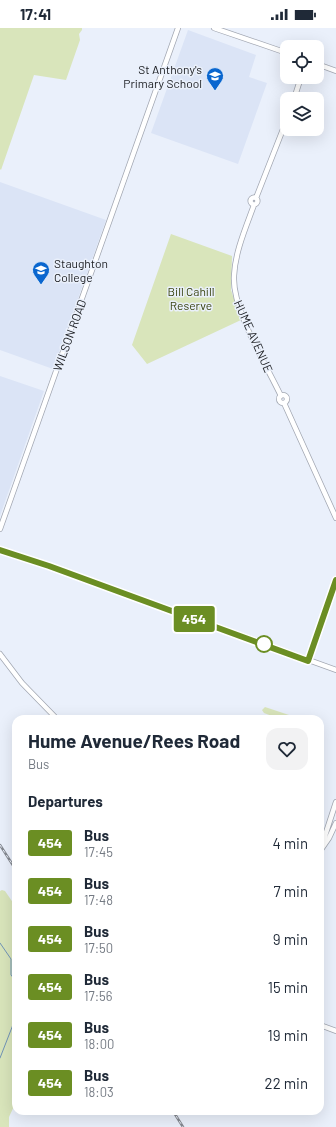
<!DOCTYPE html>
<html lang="en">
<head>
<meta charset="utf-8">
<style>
	:root { --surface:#fff; --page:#f2f2f3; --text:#1f2937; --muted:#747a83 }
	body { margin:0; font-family:Barlow,sans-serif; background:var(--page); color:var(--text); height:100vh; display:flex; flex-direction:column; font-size:15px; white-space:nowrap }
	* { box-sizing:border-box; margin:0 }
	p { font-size:13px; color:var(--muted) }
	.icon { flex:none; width:22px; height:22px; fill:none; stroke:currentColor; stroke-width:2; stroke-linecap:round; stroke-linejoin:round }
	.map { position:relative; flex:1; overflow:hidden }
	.sheet { position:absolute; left:12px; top:687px; width:312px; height:400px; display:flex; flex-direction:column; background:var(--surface); border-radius:12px; box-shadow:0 4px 16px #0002 }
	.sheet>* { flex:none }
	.badge { padding:0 8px; border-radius:3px; font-size:14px; line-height:26px }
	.tools { position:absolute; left:280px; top:12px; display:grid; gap:8px }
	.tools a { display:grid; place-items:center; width:44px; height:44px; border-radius:8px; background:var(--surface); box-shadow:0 4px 16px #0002; font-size:20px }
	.map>.badge { position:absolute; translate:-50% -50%; box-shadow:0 0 0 2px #fff }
	h2 { padding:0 16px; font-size:15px; line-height:36px }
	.round { display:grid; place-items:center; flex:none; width:42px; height:42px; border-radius:12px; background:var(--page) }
	.headline { display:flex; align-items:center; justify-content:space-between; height:68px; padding:0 16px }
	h1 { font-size:19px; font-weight:700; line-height:30px }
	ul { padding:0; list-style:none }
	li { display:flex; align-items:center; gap:12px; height:48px; padding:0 16px }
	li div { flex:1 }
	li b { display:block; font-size:15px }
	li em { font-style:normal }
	li .badge { min-width:44px; font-weight:700; text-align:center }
	.status { display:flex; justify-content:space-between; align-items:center; height:28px; padding:0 20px; background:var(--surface); direction:ltr }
	.status svg { height:11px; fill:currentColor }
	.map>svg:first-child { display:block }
	.built { fill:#dbe4f6 }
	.green { fill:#d9e5bb }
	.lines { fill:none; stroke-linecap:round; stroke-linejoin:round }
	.stream { stroke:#7194b7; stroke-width:1 }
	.minor-casing { stroke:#a2a7b2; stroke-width:6 }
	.minor { stroke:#fff; stroke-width:4.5 }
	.rail-casing { stroke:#848890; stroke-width:2.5 }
	.rail { stroke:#eaf0fb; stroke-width:1; stroke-dasharray:3; stroke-linecap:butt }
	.line-casing { stroke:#fff; stroke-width:9 }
	.line { stroke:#6b8e23; stroke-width:6 }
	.stop-dot { fill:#fff; stroke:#6b8e23; stroke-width:2 }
	.labels { text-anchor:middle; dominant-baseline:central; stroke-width:3; stroke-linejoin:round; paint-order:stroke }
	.poi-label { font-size:12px; fill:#1a1c20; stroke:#eaf0fb; text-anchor:end }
	.park-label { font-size:12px; fill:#39440f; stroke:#eaf0fb }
	.street-label { font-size:12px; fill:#1a1c20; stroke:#eaf0fb }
</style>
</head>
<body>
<div class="status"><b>17:41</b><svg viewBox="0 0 49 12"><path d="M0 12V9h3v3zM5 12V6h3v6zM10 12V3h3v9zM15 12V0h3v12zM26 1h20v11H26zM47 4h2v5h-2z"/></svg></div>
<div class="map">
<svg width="336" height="1099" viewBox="0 0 336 1099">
	<rect width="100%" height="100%" fill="#eaf0fb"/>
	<!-- built -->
	<path class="built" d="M188,2L256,27L249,49L267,55L238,136L151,105Z
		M0,154L106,192L53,341L0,322Z
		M0,348L44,363L0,488Z"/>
	<!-- green -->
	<path class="green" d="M0,0H82V2L79,6L80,12L66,52L34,47L1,142L0,141Z
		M171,206L232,228L231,262L241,292L147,336L132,317Z
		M265,679L289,687L291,691H280L264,685L262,682Z
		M2,862L5,863L16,879V1074L9,1089V1099H0V863Z"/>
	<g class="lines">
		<!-- stream -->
		<path class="stream" d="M0,915L11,931V947L16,953
			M0,1030L16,989"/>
		<!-- minor casing -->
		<g class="minor-casing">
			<path id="minor" d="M214,0L287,25
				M317,36L336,43
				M294,71L301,49
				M250.5 173a3.5 3.5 0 1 1 7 0a3.5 3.5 0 1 1-7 0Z
				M256,170L287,91
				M254,177C246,199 235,224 234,248C232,282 266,336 281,368
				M279 371a4 4 0 1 1 8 0a4 4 0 1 1-8 0Z
				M284,375L336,490
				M0,501L178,0
				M0,522L49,538L336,642
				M0,626L22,655L57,691
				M308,633L336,552
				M320,823L336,774
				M320,823L329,810L336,795
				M320,997L336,1003"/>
		</g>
		<!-- minor -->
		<use href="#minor" class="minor"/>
		<!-- rail casing -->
		<g class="rail-casing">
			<path id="rail" d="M0,817L16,842
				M173,1083L183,1099"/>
		</g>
		<!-- rail -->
		<use href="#rail" class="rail"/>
	</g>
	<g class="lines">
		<!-- line casing -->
		<g class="line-casing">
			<path id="line" d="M0,522L49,538L308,633L336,552"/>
		</g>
		<!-- line -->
		<use href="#line" class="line"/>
	</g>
	<!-- icons -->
	<defs>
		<g id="school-pin" transform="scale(0.9)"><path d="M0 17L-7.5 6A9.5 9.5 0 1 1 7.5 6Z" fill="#0a66cf" stroke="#eaf0fb"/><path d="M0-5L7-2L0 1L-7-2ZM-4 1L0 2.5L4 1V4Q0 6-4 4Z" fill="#fff"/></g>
	</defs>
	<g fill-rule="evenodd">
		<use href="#school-pin" x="215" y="48"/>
		<use href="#school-pin" x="41" y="242"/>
	</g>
	<!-- markers -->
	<circle class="stop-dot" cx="264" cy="616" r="8"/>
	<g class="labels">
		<!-- poi labels -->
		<g class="poi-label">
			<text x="202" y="41">St Anthony's<tspan x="202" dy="14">Primary School</tspan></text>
			<text x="54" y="235" text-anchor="start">Staughton<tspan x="54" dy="14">College</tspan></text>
		</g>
		<!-- park labels -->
		<g class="park-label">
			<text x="191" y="263">Bill Cahill<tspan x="191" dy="14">Reserve</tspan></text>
		</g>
		<!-- street labels -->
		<g class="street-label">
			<text transform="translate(69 307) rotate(-70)">WILSON ROAD</text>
			<text transform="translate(254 308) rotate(66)">HUME AVENUE</text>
		</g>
	</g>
</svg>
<div class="tools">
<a><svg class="icon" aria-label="locate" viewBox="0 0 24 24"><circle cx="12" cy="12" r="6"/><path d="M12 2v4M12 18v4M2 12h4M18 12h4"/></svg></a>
<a><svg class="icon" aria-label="layers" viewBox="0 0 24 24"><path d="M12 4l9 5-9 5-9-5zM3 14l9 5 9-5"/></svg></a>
</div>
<b class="badge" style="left:194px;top:591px;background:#6b8e23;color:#fff">454</b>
<section class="sheet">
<div class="headline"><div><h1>Hume Avenue/Rees Road</h1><p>Bus</p></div><a class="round"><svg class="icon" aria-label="heart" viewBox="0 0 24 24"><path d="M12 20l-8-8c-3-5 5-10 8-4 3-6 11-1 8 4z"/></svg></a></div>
<h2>Departures</h2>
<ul>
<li><span class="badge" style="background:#6b8e23;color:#fff">454</span><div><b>Bus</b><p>17:45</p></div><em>4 min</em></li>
<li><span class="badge" style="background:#6b8e23;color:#fff">454</span><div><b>Bus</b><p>17:48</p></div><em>7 min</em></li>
<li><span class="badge" style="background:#6b8e23;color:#fff">454</span><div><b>Bus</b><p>17:50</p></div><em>9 min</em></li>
<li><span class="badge" style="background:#6b8e23;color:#fff">454</span><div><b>Bus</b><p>17:56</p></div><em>15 min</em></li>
<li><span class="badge" style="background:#6b8e23;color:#fff">454</span><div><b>Bus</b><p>18:00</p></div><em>19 min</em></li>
<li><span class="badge" style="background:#6b8e23;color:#fff">454</span><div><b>Bus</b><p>18:03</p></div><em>22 min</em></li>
</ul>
</section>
</div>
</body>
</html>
